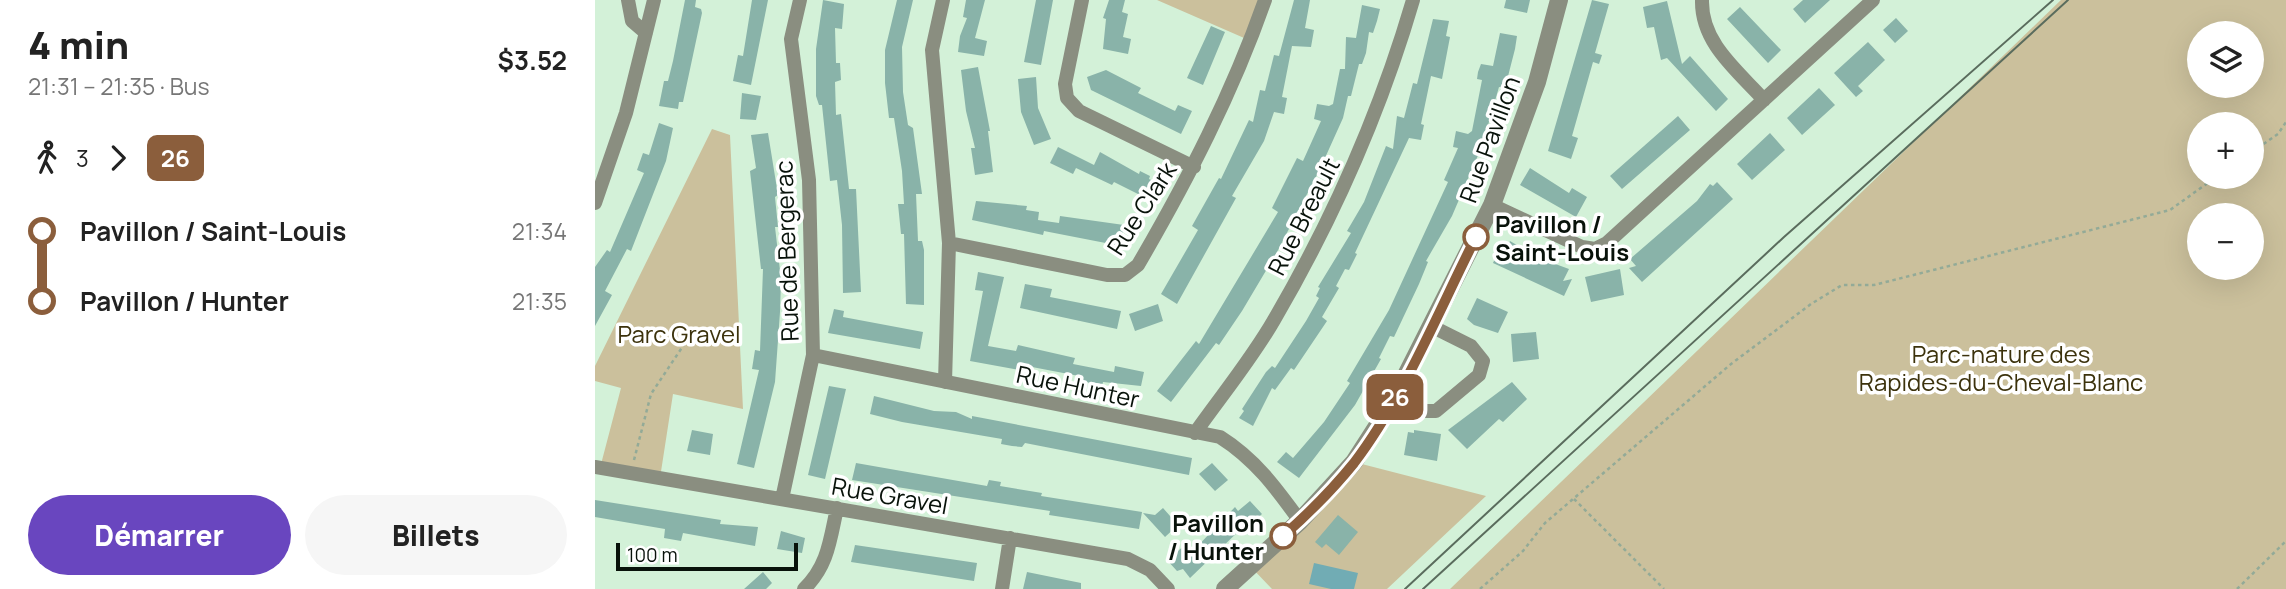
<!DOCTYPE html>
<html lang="fr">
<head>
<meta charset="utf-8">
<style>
	:root { --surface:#fff; --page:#f6f6f6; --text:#222; --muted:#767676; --accent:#6946bf }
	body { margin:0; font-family:Manrope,sans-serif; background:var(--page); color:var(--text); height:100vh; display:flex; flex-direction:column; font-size:26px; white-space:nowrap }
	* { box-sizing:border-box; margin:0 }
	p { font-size:23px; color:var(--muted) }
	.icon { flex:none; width:38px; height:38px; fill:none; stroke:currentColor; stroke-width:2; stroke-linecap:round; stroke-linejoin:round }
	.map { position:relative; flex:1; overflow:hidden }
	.sheet { display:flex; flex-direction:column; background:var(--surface); width:595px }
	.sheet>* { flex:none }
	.badge { padding:0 14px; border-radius:10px; font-size:24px; line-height:46px }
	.tools { position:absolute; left:1592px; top:21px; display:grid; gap:14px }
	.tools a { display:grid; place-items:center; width:77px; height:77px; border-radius:50%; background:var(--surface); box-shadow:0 7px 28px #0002; font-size:35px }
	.scale { position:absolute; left:21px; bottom:18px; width:182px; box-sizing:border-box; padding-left:7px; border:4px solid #08120a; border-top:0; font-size:19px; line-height:24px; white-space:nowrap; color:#08120a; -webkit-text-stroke:5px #fff; paint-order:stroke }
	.map>.badge { position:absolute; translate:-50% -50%; box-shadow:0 0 0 4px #fff }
	.legs { display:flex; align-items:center; gap:10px; height:77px; padding:0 28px; font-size:23px }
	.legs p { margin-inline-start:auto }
	.summary { display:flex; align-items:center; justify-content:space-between; height:119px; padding:0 28px }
	h1 { font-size:38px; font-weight:800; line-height:52px }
	.cta { display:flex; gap:14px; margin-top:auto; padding:14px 28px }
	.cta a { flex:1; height:80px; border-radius:42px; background:var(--accent); color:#fff; font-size:28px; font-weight:800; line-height:80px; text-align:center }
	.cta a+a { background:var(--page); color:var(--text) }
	ul { padding:0 28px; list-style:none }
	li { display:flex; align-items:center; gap:24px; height:70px; font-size:26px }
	li i { display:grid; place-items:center; width:10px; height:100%; margin:0 9px; background:currentColor }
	li i::after { content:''; width:18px; height:18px; margin:-9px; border:5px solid; border-radius:50%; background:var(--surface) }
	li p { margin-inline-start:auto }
	li:first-child i { background:linear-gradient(#0000 50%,currentColor 0) }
	li:last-child i { background:linear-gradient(currentColor 50%,#0000 0) }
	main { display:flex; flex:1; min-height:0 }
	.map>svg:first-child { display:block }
	.green { fill:#cbc09c; fill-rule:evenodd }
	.water { fill:#71acb4 }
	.building { fill:#89b3a9 }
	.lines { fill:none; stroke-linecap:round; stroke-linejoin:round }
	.path { stroke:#93aa97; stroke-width:2.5; stroke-dasharray:3.5 3.5; stroke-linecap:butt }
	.minor { stroke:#8a8e80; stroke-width:14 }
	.tertiary { stroke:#8a8e80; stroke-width:18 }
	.tram { stroke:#5a6c5d; stroke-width:2 }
	.line-1-casing { stroke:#fff; stroke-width:16 }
	.line-1 { stroke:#8b5e3c; stroke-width:10 }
	.stop-1-dot { fill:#fff; stroke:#8b5e3c; stroke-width:3.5 }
	.labels { text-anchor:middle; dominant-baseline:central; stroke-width:7; stroke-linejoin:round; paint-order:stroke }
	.street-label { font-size:24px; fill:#08120a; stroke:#fff }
	.stop-label { font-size:24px; font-weight:bold; fill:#08120a; stroke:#fff; text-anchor:start }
	.park-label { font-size:24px; fill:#3c320c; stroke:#fff }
</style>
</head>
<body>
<main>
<section class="sheet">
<div class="summary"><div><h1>4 min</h1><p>21:31 – 21:35 · Bus</p></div><b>$3.52</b></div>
<div class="legs"><svg class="icon" aria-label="walk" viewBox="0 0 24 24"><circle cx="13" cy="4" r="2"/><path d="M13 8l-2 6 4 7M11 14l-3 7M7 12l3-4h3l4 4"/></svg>3<svg class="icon" aria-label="forward" viewBox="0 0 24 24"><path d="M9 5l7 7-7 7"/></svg><b class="badge" style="background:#8b5e3c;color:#fff">26</b></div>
<ul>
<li><i style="color:#8b5e3c"></i><b>Pavillon / Saint-Louis</b><p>21:34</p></li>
<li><i style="color:#8b5e3c"></i><b>Pavillon / Hunter</b><p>21:35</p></li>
</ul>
<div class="cta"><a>Démarrer</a><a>Billets</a></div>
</section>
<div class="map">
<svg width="1691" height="589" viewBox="0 0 1691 589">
	<rect width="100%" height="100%" fill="#d3f1d8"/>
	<!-- green -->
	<path class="green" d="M562,0H670L656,41Z
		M1466,0H1691V589H855ZM1605,33H1657V86H1605ZM1605,124H1657V177H1605ZM1605,215H1657V268H1605Z
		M117,129L135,135L148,409L78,394L65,478L5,468L26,388L0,381V366Z
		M759,462L891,496L792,589H677L655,566Z"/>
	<!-- water -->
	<path class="water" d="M719,563L763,573L759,589H736L714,584Z"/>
	<!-- building -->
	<path class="building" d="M90,0H101L100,7L106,9L107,13L88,102H84L83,109L64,106L69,81H73L78,61Z
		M157,0H173L156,85L138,81L143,55L148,56Z
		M228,0L249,4L247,29L240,28L241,63H245L246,80L240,82L241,115L246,114L254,189H261L266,292L248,293L247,225L242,180L235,181L227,105H224L221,96V49Z
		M302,0H318L307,47L308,92L313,125L318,128L327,194H321L323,241H327L329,250V305L311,304L309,234H306L303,204H309L307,171L299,118H294L290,83V50Z
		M371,0H390L380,38L392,41L389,56L363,52L365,36L372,18L368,17Z
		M441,0H458L446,65L429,62Z
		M514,0H530L527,12L533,14L528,37L536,39L533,54L508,49L511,19L508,18Z
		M699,0H715L710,28L719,30L716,47L697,46L687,97L692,98L689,114L679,112L669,141L637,196L641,198L582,304L566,294L603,230L597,226L624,178L626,179L654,120L658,122L665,90L670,91L679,55L684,56Z
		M911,0H935L932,13L909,8Z
		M997,0L1014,4L1000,53L1007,55L1004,64L998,62L977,136L983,138L976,159L953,151Z
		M1208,0H1235L1210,23L1198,9Z
		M1072,1L1087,64L1095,56L1133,99L1121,111L1072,58L1066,60L1059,27L1052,28L1048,7Z
		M767,5L785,9L782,21L778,33L774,32L771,53L767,64H764L756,96H753L748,118L725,169L682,252L647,311L624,345L621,343L576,402L562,391L601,341L604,344L683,212L677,208L702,158L708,161L726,121L719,119L722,104L734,106L738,104L745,69H750L751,37L761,38Z
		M1145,7L1186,50L1173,63L1132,19Z
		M1301,18L1313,31L1300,43L1288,30Z
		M838,19L854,21L851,36L855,37L847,79L836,76L826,124L829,125L826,140L814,138L760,253L762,254L754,270L750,269L741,286L744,288L727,317L732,321L699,370L696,368L680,390L677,388L658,426L644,418L649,411L647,409L671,372L677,366L680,368L711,321L724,298L721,296L725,288L723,287L756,233L752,231L769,202L791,146L798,149L802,116L809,118L818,83L822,84Z
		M616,26L630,32L608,85L592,78Z
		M905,33L922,36L920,49L910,88L904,87L887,146L857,216L831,261L833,262L824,284L799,337L795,336L784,358L786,359L760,405L704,478L682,462L691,452L698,458L729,422L755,383L752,381L794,310L853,182L849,180L863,148L858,147L861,131L873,134L877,131L887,80L882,79L883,72L886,64L898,66Z
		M1273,42L1290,60L1263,86L1268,91L1261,97L1239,73Z
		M383,67L395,131H393L398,172L380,175L376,148H380L371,111L366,70Z
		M511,70L546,88L543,93L580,111L583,105L597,111L586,134L496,90L492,77Z
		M441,77L443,108L456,139L439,145L426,112L423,79Z
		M1224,88L1240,105L1207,135L1192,118Z
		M147,93L166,96L161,120L145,119Z
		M1083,116L1095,130L1027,189L1015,176Z
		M64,123L78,128L71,161L36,251L32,249L10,291L17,295L0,326V267L12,250L15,252L49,173L42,170L48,153L54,155Z
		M173,133L183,195L180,197L183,227H180L186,279L185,312L180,382L159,468L142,464L164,370L157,369L160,350L165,351L168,269H166L155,171L161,168L156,135Z
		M1175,133L1190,150L1157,180L1142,164Z
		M463,147L499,165L505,152L544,174L545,171L555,176L554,179L562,183L553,199L519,182L517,185L481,168L478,174L455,163Z
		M935,168L974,193L977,188L992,197L981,217L925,185Z
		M1122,182L1138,199L1047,282L1034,268L1041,266L1035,259L1102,201L1115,184L1118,186Z
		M381,201L432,206L431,210L444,212L443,220L464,223L465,216L529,225L526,246L449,231L448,235L377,220Z
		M915,241L944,258L974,269L968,281L977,279L969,296L898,263L908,242L913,245Z
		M1025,269L1029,295L996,302L990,277Z
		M383,272L409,277L393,346L421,351L423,345L480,358L478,364L519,372L520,366L549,372L546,386L508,382L507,386L483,380L484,376L437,367L436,372L375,361L388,291L380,290Z
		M430,284L457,289L455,297L526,311L522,329L425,308Z
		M882,298L913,312L903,333L879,325L872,319Z
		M563,304L568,321L540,331L534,314Z
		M239,309L249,311L248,317L328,332L325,349L233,333Z
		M941,332L944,359L918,362L916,334Z
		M917,382L932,399L908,422L904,419L872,449L853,430Z
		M234,386L251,389L230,479L213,475Z
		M279,396L339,411L361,412L377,419V416L597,458L594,475L430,443L427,447L417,446L406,444L407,439L307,422L275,414Z
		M97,430L118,434L115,455L92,451Z
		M819,430L846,434L842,461L809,455L813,432L819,433Z
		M261,463L392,486L394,480L406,482L405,486L447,493L446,496L547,512L544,529L454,515L455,511L257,480Z
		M617,463L633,480L620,491L604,474Z
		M0,500L126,520L125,524L163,527L160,546L88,533L86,541L69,538L70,529L0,517Z
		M655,501L667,514L650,529L648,527L595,578L588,569L582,571L572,560L590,545L596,553L640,507L643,511Z
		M568,508L583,525L570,537L548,513L560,515Z
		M743,515L763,532L744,555L731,544L727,548L720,542Z
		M186,531L210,538L207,553L182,549Z
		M260,545L382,563L379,581L256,562Z
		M168,572L177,583L171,589H149Z
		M432,572L486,583V589H428Z"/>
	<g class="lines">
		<!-- path -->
		<path class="path" d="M1657,152L1683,134L1691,122
			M39,460L56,394L90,343
			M979,499L1069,589
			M885,589L928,551L950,523L1136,364L1216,304L1247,285H1279L1575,210L1621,177
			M1642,589L1691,541"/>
		<!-- minor -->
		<path class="minor" d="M33,0L37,21L51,33
			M348,0L337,50L354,243L350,382
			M487,0L470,84L472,98L484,111L599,167
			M1107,0C1106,43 1142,70 1169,100
			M0,203L31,113L59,0
			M897,205L987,247L1000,249L1012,243L1278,0
			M354,243L512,275H530L543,265C593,179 637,94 670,0
			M218,355L625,437C660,459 681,488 705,521
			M797,403L825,411H841L884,375L888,361L876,346L836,326
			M600,433C626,396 656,360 679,320C738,219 785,113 818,0
			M0,467L533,559L555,570L573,589
			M187,499L218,355L214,180L196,39L205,0
			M209,589C233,566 235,540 242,508
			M407,589L415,538"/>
		<!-- tertiary -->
		<path class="tertiary" d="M630,589L705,521L759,462L797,403L897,205L942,82L964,0"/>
		<!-- tram -->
		<path class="tram" d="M810,589L1189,237L1458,0
			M828,589L1473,0"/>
	</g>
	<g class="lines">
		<!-- line-1 casing -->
		<g class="line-1-casing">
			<path id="line-1" d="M688,536C713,514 738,489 759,463C808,399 844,310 881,237"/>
		</g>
		<!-- line-1 -->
		<use href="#line-1" class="line-1"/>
	</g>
	<!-- markers -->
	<g class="stop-1-dot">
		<circle cx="881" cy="237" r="12"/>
		<circle cx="688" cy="536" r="12"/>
	</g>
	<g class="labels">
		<!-- street labels -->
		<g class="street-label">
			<text transform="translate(894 139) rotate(-70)">Rue Pavillon</text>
			<text transform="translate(546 208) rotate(-57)">Rue Clark</text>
			<text transform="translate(708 216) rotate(-63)">Rue Breault</text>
			<text transform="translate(191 251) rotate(-92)">Rue de Bergerac</text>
			<text transform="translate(483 386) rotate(12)">Rue Hunter</text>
			<text transform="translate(295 495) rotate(10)">Rue Gravel</text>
		</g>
		<!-- stop labels -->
		<g class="stop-label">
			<text x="900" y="223">Pavillon /<tspan x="900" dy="28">Saint-Louis</tspan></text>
			<text x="669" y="522" text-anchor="end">Pavillon<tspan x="669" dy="28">/ Hunter</tspan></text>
		</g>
		<!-- park labels -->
		<g class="park-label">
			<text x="84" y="333">Parc Gravel</text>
			<text x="1406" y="353">Parc-nature des<tspan x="1406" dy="28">Rapides-du-Cheval-Blanc</tspan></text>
		</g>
	</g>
</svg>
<div class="tools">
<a><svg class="icon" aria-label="layers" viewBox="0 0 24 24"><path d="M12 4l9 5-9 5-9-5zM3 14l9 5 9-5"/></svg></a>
<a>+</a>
<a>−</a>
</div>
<div class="scale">100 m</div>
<b class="badge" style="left:800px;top:397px;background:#8b5e3c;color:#fff">26</b>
</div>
</main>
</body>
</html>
